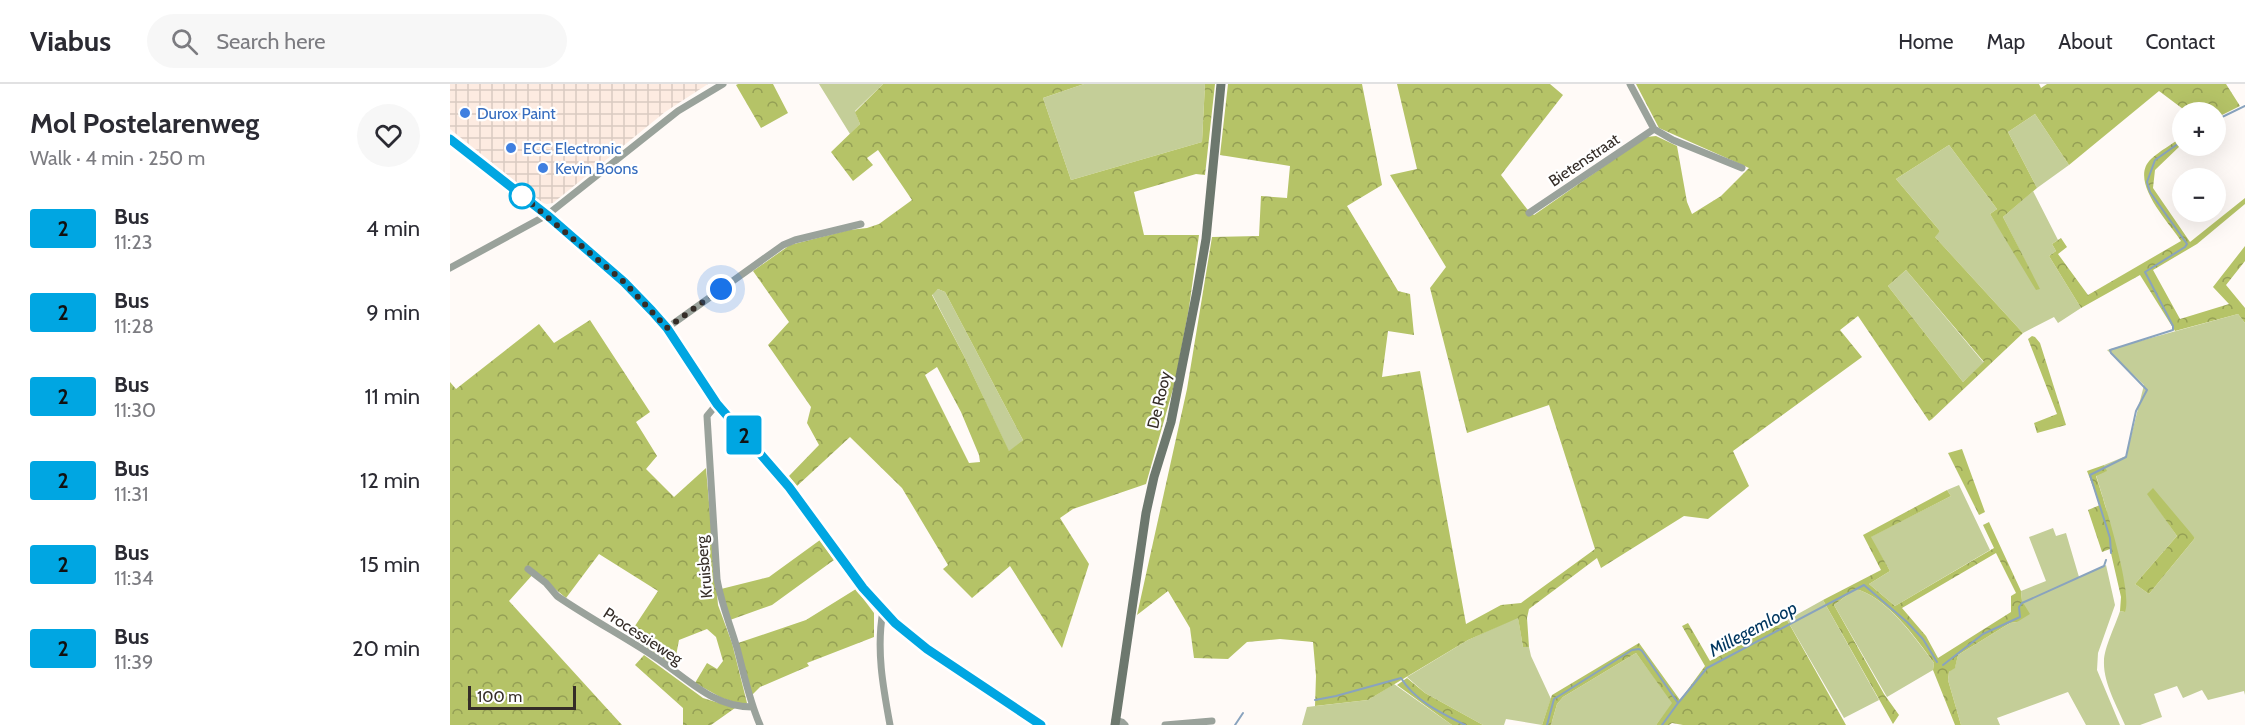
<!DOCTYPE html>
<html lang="en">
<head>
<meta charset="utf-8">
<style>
	:root { --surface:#fff; --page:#f7f7f7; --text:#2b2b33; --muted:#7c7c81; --line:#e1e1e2 }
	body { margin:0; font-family:Cabin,sans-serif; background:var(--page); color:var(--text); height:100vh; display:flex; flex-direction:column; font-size:22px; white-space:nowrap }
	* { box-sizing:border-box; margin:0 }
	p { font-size:20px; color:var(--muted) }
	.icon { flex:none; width:33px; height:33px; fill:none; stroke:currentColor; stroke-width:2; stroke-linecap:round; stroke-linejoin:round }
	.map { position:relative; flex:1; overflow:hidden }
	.details { display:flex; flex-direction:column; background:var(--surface); width:450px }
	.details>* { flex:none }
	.badge { padding:0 12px; border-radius:4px; font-size:21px; line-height:39px }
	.buttons { position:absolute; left:1722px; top:18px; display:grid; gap:12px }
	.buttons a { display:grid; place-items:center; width:54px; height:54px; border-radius:50%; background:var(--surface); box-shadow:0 6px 24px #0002; font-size:30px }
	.scale { position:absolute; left:18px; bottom:15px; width:108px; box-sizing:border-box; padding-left:6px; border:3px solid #352d28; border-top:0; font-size:16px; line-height:21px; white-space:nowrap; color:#352d28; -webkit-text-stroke:4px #fff; paint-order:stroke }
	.you { position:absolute; width:30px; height:30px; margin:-15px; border:4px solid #fff; border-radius:50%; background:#1a73e8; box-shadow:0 0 0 9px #1a73e833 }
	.map>.badge { position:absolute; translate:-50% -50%; box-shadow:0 0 0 3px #fff }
	.round { display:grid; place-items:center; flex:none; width:63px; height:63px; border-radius:32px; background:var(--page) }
	.overview { display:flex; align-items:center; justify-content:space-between; height:102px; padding:0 30px }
	h1 { font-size:28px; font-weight:700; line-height:45px }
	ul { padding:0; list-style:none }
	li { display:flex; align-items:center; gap:18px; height:84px; padding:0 30px }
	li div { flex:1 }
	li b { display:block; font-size:22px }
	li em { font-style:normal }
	li .badge { min-width:66px; font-weight:700; text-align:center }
	header { display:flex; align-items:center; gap:36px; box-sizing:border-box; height:84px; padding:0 30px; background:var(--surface); border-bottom:2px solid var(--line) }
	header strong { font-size:28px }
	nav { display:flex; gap:33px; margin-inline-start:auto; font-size:21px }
	.search { width:420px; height:54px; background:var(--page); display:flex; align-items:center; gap:15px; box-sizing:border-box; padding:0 21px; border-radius:33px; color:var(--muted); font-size:22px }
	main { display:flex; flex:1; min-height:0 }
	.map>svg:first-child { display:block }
	.industrial { fill:url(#industrial-grid) }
	.grass { fill:#c4ce98; fill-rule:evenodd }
	.forest { fill:url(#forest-crowns); fill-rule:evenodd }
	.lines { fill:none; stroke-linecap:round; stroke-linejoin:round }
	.stream { stroke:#89a3be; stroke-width:2 }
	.street { stroke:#9aa29b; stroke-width:7 }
	.secondary { stroke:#6d786e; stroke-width:9 }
	.line-casing { stroke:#fff; stroke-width:14 }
	.line { stroke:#00a6e2; stroke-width:9 }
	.walk { stroke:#352d28; stroke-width:6; stroke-dasharray:0 10.8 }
	.shop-dot { fill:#3f7fe0; stroke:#fff; stroke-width:2 }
	.stop-dot { fill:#fff; stroke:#00a6e2; stroke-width:3 }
	.labels { text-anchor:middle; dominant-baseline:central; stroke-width:4.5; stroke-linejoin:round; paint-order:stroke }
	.shop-label { font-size:16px; fill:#366cbe; stroke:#fff; text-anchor:start }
	.street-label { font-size:16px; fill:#352d28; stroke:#fff }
	.water-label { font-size:18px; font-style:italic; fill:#023760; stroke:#fff }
</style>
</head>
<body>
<header>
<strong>Viabus</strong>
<div class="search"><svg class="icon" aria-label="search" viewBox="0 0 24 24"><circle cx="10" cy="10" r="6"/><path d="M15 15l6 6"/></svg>Search here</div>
<nav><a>Home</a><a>Map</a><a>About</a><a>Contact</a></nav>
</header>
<main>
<section class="details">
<div class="overview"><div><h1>Mol Postelarenweg</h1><p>Walk · 4 min · 250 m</p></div><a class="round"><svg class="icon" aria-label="heart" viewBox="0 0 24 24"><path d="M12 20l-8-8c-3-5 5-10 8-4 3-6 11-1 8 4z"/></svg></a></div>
<ul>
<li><span class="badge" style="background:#00a6e2;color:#111">2</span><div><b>Bus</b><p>11:23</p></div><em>4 min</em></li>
<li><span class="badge" style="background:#00a6e2;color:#111">2</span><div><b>Bus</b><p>11:28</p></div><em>9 min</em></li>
<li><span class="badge" style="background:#00a6e2;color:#111">2</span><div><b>Bus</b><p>11:30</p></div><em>11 min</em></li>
<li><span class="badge" style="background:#00a6e2;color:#111">2</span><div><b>Bus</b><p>11:31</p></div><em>12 min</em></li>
<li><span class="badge" style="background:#00a6e2;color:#111">2</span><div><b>Bus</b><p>11:34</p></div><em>15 min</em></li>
<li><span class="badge" style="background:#00a6e2;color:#111">2</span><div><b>Bus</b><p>11:39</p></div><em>20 min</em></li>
</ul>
</section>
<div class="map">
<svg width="1795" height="641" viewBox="0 0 1795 641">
	<defs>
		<pattern id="industrial-grid" width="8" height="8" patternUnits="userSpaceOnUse" patternTransform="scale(1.5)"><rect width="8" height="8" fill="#fdebe1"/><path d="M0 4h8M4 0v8" fill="none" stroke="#d9cac1"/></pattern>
		<pattern id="forest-crowns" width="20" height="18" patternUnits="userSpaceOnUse" patternTransform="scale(1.5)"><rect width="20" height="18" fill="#b5c367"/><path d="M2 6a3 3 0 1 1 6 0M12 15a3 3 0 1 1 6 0" fill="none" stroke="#949f55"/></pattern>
	</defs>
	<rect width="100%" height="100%" fill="#fffaf7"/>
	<!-- industrial -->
	<path class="industrial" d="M0,0H258L215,28L103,119L97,120L92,119L0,45Z"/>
	<!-- grass -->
	<path class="grass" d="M369,0H433L405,27L410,40L400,50Z
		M634,0H755L752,58L621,96L593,14Z
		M1585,30L1619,81L1587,104L1558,48Z
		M1499,61L1547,125L1540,130L1589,205L1553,133L1583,107L1608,156L1602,160L1606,167L1599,172L1631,224L1608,239L1604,233L1573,249L1484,152L1490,147L1446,95Z
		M1456,186L1534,279L1513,298L1438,202Z
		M488,205L495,208L573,356L559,368L514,272L482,210Z
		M1788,230L1795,239V611L1794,607L1758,616L1752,606L1733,614L1727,602L1704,610L1712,633L1690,641H1675C1667,622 1653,598 1654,577C1654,564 1666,540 1670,527L1675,528L1656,424L1646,391L1656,387L1654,381L1676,372L1694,301L1657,266ZM1698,410L1745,454L1699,510L1685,500L1727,452Z
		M1509,401L1540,466L1445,522L1419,500L1440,487L1420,453L1501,412L1497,406Z
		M1603,444L1606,452L1616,449L1629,493L1656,481L1665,521L1648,569L1647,586L1670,641H1636L1618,608L1547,634L1550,641H1511L1498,596L1499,588L1505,583L1508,571L1560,539L1567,538L1572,517L1571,507L1596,497L1579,453Z
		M1405,505C1435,511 1466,555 1484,579L1483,586L1437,613L1384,521Z
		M1373,516L1429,616L1394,634L1337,536Z
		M1068,533L1073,563H1079L1081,572L1101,615L1092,641L1056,635L1054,641H1033L975,609L957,593L1018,556Z
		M1186,569L1223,619L1206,641H1101L1107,620L1113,613Z
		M944,600L1002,641H852L857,623L918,616Z"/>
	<!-- forest -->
	<path class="forest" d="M288,0H323L338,29L311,44L286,1Z
		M433,0H634L593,14L621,96L752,58L755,0H765L755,91L746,90L684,108L694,151H749L739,224L725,298L696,400L623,425L610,434L639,480L612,564L560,482L522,514L493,485L498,481L452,404L400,353L347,402L339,392L369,361L357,339L361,323L318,261L339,238L303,187L340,161L399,146L417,144L429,140L462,116L428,66L417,74L423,81L403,97L381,68L410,40L405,28ZM488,205L495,208L573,356L559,367L514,272L482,211ZM487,283L511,328L529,371L530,378L519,379L475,291Z
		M778,0H912L932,101L897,122L948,207L960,210L964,251L938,247L932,293L970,287L1016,540L1051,521L1071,519L1145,465L1099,321L1017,349L980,204L996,183L940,91L967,85L947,0H1100L1113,11L1051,91L1077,125L1084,131L1196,53L1206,52L1227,62L1237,118L1242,130L1271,112L1299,84L1209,44L1186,0H1589L1591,4L1597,0H1776L1790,22L1766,34V28H1737L1709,7L1619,81L1585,30L1558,48L1587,104L1553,133L1590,205L1586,206L1540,130L1547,125L1499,61L1446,95L1490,147L1485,153L1573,249L1482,335L1479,337L1408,232L1390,246L1412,273L1283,367L1299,402L1258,435L1234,432L1151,484L1147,474L1079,525L1077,534L1079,563H1073L1068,534L1018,556L918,616L865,622L866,592L863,558L830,555L797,558L778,575L744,574L740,544L718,507L687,531L737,305L762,153L809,152L811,112L837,114L840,82L770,71ZM1456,186L1534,278L1513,298L1438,202Z
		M1732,53V60L1705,86L1703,104L1740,158L1795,114V120L1747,160L1703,186L1730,235L1779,220L1763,203L1795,162V177L1776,201L1795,224V239L1788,230L1725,247L1690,191L1631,224L1599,172L1606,167L1602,160L1611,154L1617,163L1608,170L1638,211L1731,157C1719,138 1678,97 1701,75C1710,67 1722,60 1732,53Z
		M140,236L200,328L186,338L207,372L196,385L224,413L256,384L268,521L282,559L297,619L293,621L272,614L245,599L257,579L267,585L273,577L266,553L257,545L229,556L224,582L179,551L208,507L149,470L116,514L85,488L59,517L172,641H0V298L6,305L89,240L104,259Z
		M1582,252L1585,253L1590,259L1616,341L1587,349L1584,339L1607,330L1578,255Z
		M1512,365L1535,428L1529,431L1498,369Z
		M1654,381L1657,387L1646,392C1654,417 1683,508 1675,528L1670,527L1671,513L1660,465L1652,468L1638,426L1650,421L1637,387Z
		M1703,404L1745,454L1699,510L1685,500L1727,452L1697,410Z
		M1497,406L1501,412L1421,453L1440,487L1419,500L1445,522L1544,464L1533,441L1539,438L1571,507L1572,517L1580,530L1567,538L1560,539L1508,571L1505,584L1499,588L1498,596L1511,641H1505L1483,586L1484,579C1467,555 1435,511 1405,505L1384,521L1434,610L1449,631L1443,640L1373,516L1431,486L1413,451ZM1546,469L1566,509L1561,512V528L1488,574L1476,552L1452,524Z
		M370,456L384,476L322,521L280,536L271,505L319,493Z
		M406,505L424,529V553L357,579L359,582L310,603L302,611L288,559L356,536Z
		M1337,536L1396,641H1233L1222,639L1219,641H1206L1222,619L1186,569L1113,613L1107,620L1101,641H1092L1102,611L1189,559L1230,616L1255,582L1232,542L1238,539L1260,577Z
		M194,571L253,614L285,624L261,641H233V624L185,581Z
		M957,594L975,609L1033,641H1002L947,601Z"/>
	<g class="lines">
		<!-- stream -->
		<path class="stream" d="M1766,36L1795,22
			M1661,469L1660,454L1640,391L1676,373L1686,327L1697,306L1661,269L1660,266L1723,246V242L1695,188L1735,163L1737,160L1700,108L1697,98L1705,76L1732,57
			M1493,581L1533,550L1570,533L1569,523L1572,519L1654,482L1656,476
			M865,616L886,612L951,594C965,617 991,629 1015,641
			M785,641L793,629
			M1097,641L1104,615L1182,566L1189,565L1192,567L1228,619L1257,584L1414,501L1457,538L1473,555L1487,578
			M1212,641L1228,619"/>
		<!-- street -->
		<path class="street" d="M1180,0L1204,45L1223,56L1292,84
			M1079,129L1204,45
			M0,184L97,131L228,27L273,0
			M217,244L333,161L345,156L411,140
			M267,320L257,332L267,495C271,519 280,540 287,564C294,590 299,616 310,641
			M78,485L96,499L107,512C139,534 173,552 205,573C237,594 262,623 302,623
			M433,527C426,565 433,603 440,641
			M665,636L672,638L675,641
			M715,641L762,637"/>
		<!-- secondary -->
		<path class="secondary" d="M0,55L97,131L193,218L217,244L267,320L339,403L413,504L445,539L477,565L591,641
			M665,641L696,429L704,393L721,338L747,207L756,155L771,0"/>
	</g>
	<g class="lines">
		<!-- line casing -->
		<g class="line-casing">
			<path id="line" d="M0,55L97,131L174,198L202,227L217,244L267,320L339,403L413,504L445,539L477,565L591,641"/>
		</g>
		<!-- line -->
		<use href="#line" class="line"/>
		<!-- walk -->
		<path class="walk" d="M72,112L69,109L174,198L217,244L271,205"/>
	</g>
	<!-- markers -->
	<g class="shop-dot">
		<circle cx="15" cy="29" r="6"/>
		<circle cx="61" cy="64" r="6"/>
		<circle cx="93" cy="84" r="6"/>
	</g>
	<circle class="stop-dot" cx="72" cy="112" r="12"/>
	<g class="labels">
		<!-- shop labels -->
		<g class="shop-label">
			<text x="27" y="29">Durox Paint</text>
			<text x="73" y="64">ECC Electronic</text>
			<text x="105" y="84">Kevin Boons</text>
		</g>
		<!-- street labels -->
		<g class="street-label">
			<text transform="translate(1134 76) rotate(-34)">Bietenstraat</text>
			<text transform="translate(709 316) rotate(-77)">De Rooy</text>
			<text transform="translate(254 483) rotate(-95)">Kruisberg</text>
			<text transform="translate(193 552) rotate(33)">Processieweg</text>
		</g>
		<!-- water labels -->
		<g class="water-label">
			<text transform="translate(1303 545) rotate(-28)">Millegemloop</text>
		</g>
	</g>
</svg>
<div class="buttons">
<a>+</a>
<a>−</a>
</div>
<div class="scale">100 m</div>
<div class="you" style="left:271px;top:205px"></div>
<b class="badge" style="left:294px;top:351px;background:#00a6e2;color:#111">2</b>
</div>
</main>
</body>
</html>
